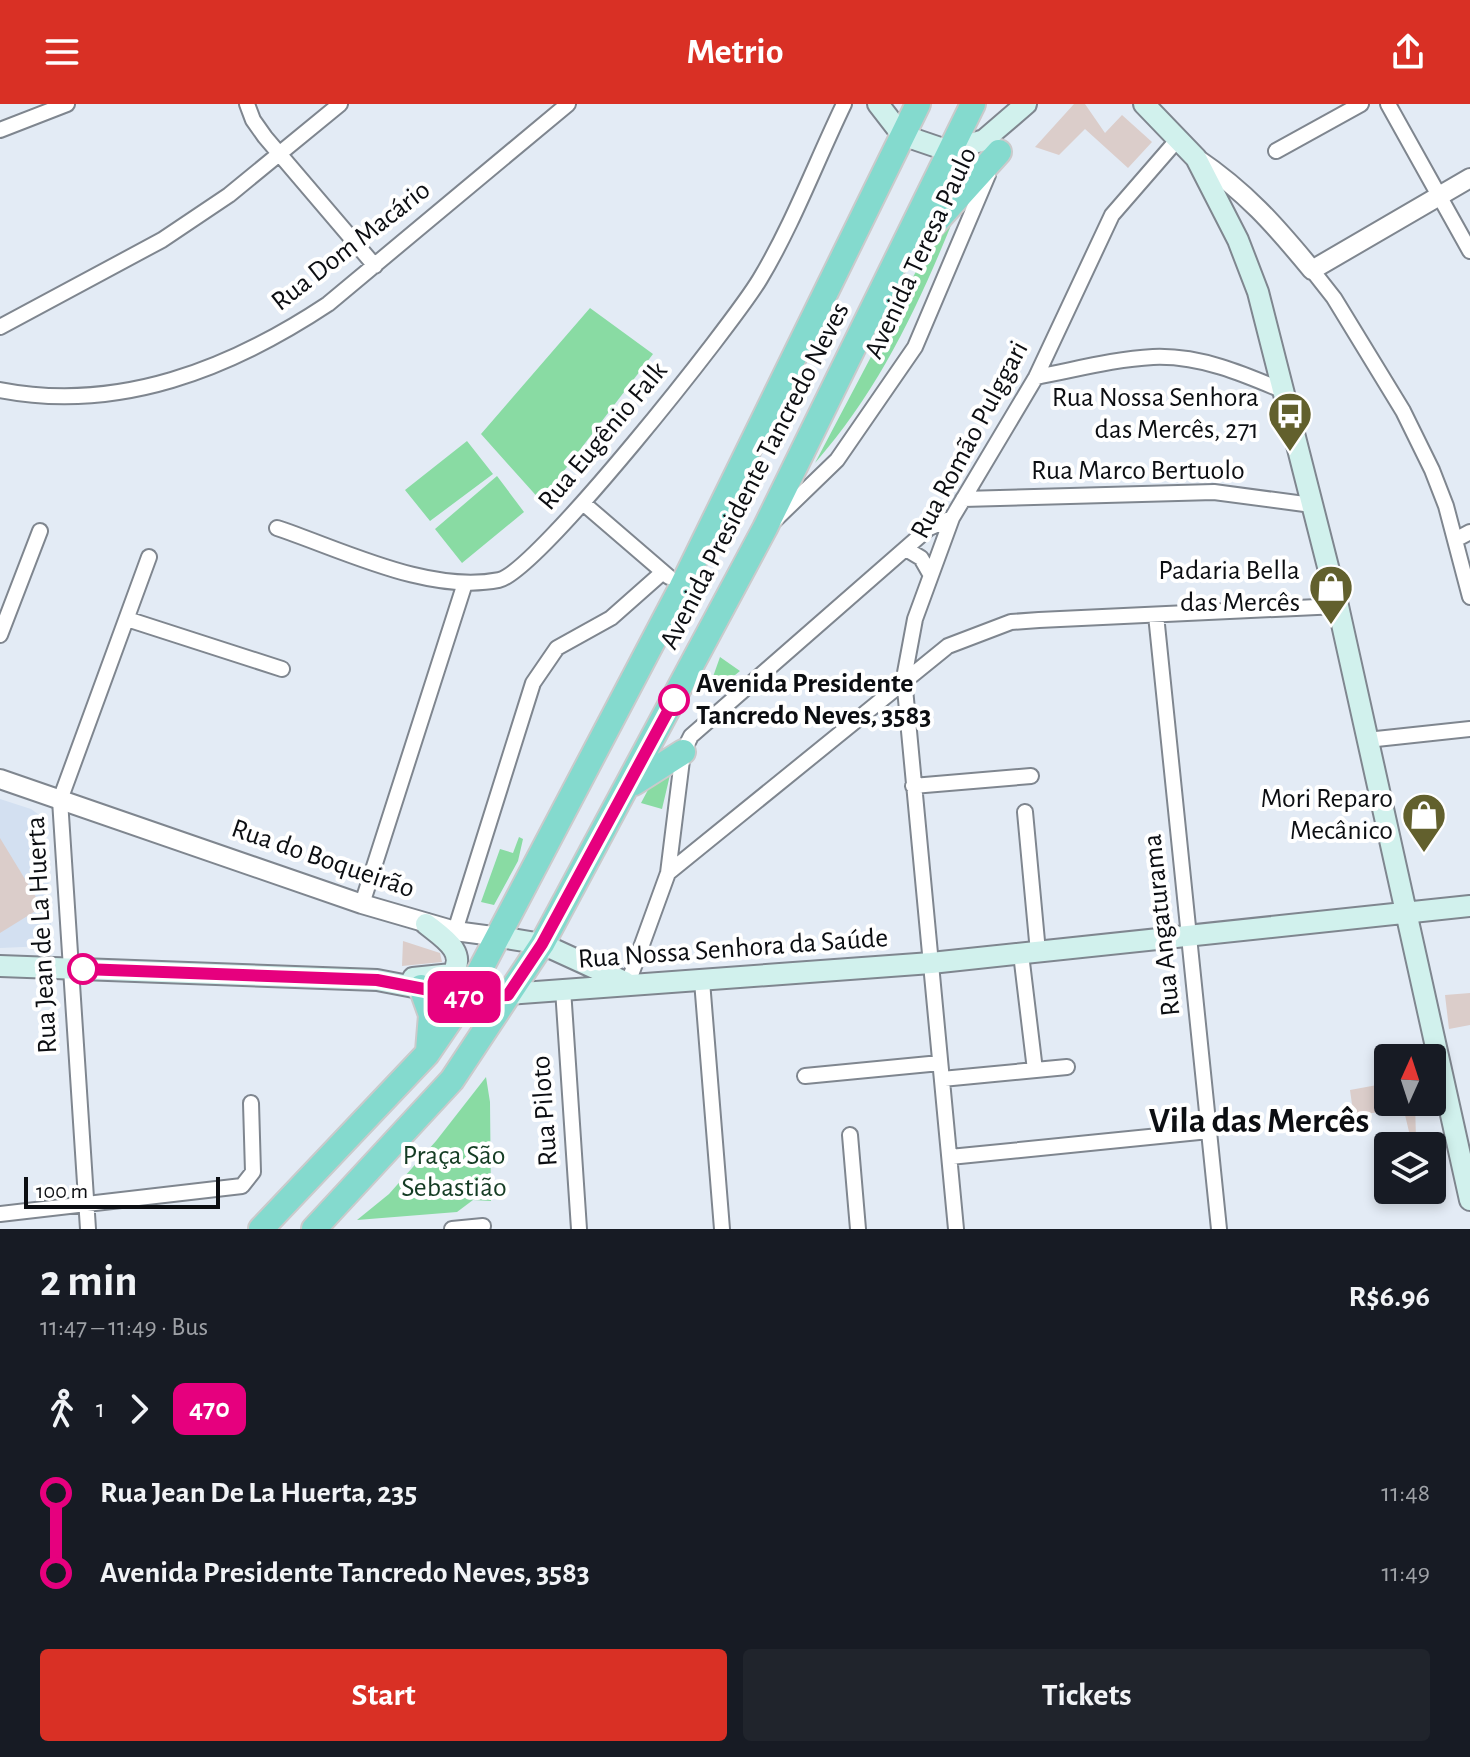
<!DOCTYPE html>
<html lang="en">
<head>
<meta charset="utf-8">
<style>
	:root { --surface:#171b24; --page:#20242c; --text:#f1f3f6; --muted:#9ea1a6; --accent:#d93025 }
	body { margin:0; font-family:"Alegreya Sans",sans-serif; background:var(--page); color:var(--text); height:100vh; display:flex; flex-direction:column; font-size:30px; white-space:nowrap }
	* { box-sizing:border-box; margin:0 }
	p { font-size:26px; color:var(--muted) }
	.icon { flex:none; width:44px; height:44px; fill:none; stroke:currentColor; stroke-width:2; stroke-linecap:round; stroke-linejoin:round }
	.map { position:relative; height:1125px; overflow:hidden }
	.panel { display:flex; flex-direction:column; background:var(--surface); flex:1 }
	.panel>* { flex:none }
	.badge { padding:0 16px; border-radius:12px; font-size:28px; line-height:52px }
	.needle { width:52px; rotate:3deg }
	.tools { position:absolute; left:1374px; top:940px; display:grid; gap:16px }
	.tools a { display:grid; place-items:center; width:72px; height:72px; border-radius:8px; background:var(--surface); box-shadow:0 4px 12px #0003; font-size:40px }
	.scale { position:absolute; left:24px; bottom:20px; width:196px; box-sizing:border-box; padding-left:8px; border:4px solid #0c0e12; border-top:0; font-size:22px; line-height:28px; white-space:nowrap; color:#0c0e12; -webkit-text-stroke:6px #fff; paint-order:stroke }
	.map>.badge { position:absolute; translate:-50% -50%; box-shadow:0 0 0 4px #fff }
	.legs { display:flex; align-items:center; gap:12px; height:88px; padding:0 40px; font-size:26px }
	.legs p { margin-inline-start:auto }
	.head { display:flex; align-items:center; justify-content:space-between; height:136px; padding:0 40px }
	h1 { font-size:44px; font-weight:700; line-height:60px }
	.primary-button { display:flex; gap:16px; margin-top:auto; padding:16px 40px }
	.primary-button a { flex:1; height:92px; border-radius:8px; background:var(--accent); color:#fff; font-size:32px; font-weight:700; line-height:92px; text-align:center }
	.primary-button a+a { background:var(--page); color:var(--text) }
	ul { padding:0 40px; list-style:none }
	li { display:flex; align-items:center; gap:28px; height:80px; font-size:30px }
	li i { display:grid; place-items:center; width:12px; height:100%; margin:0 10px; background:currentColor }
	li i::after { content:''; width:20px; height:20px; margin:-10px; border:6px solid; border-radius:50%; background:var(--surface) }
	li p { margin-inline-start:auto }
	li:first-child i { background:linear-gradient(#0000 50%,currentColor 0) }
	li:last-child i { background:linear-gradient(currentColor 50%,#0000 0) }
	header { display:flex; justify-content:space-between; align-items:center; height:104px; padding:0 40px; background:var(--accent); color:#fff; font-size:36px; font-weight:700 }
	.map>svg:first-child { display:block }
	.built { fill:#d3e0f1 }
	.green { fill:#89dba3 }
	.building { fill:#dbcdca }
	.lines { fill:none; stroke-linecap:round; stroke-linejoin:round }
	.minor-casing { stroke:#7f868f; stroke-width:18 }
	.tertiary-casing { stroke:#7f868f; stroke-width:22 }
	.secondary-casing { stroke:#7f868f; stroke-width:24 }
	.trunk-casing { stroke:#cacacb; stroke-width:28 }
	.minor { stroke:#fff; stroke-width:14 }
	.tertiary { stroke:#fff; stroke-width:18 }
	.secondary { stroke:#d1f1ed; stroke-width:20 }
	.trunk { stroke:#84dace; stroke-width:24 }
	.line-1-casing { stroke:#fff; stroke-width:18 }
	.line-1 { stroke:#e6007e; stroke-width:12 }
	.stop-1-dot { fill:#fff; stroke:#e6007e; stroke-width:4 }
	.labels { text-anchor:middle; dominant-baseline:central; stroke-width:8; stroke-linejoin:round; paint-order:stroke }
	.street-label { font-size:28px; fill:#0c0e12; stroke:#fff }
	.poi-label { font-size:28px; fill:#0c0e12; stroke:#fff; text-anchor:end }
	.stop-label { font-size:28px; font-weight:bold; fill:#0c0e12; stroke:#fff; text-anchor:start }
	.park-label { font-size:28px; fill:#143c23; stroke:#fff }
	.district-label { font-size:36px; font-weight:bold; fill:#0c0e12; stroke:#fff }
</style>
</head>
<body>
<header><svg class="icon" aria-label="menu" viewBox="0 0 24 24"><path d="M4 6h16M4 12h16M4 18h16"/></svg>Metrio<svg class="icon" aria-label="share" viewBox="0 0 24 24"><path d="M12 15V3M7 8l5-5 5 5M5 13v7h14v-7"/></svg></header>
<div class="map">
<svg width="1470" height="1125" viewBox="0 0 1470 1125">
	<rect width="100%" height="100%" fill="#e3ebf5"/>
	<!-- built -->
	<path class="built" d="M0,695L31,705L42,713L45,724L52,836L46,842L0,844Z"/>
	<!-- green -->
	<path class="green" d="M952,119C916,207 878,287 815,359L922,156Z
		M590,204L653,250L541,397L481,330Z
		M467,337L493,370L430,417L405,386Z
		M497,372L524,408L462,459L435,425Z
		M720,553L740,567L713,589L709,584Z
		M658,667L670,671L662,705L641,699Z
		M519,733L523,735L518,757L494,801L481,798L500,745L513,749Z
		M486,973L490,998L491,1097L473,1096L457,1108L357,1116L389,1090L436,1037Z"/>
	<!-- building -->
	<path class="building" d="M1074,0H1085L1105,29L1122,11L1152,38L1128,64L1085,25L1059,51L1035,43Z
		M0,734L42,803L0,829Z
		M403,837L440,849L442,858L402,862Z
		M1470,889V921L1449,925L1445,891Z
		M1388,979V1007L1364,1010L1366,1020L1355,1022L1350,986Z
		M1397,998H1415L1416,1035L1411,1036L1405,1011L1402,1012Z"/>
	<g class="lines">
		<!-- minor casing -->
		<g class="minor-casing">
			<path id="minor" d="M247,0L253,16L265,33L375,162
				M1388,0L1470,147
				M0,26L67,0
				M1276,47L1361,0
				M1312,166L1334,194L1403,307L1432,366L1446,402L1470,493
				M0,223L162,136L229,91L340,0
				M1036,273C1074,266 1114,255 1153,253C1200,251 1244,270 1286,288
				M0,286C119,309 230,265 328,200L568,0
				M963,395L1214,388L1312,401
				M583,399L669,473
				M775,416L837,356L915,243L988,71
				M277,424C343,446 429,490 499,476C537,468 733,220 760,175C793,120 816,58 844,0
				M1455,436L1470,428
				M906,445L921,454L929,468
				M1156,511L1219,1125
				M127,515L282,565
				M0,531L40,427
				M1367,636L1470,625
				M913,682L1031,672
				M1025,708L1038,848
				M668,769L948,542L1011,518L1039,516L1338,502
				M362,800L465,479
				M455,827L533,579L557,544L611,514L663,468
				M1021,850L1035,966
				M702,877L722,1125
				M628,879L668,769L683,648L691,632L929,424L952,414
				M563,885L579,1125
				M805,972L940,959
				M942,975L1067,963
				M850,1031L858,1125
				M950,1053L1209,1027
				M0,1110L242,1082L253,1068L251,999
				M88,1125L60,696L149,453
				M452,1125L483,1122
				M956,1125L904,574L915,515L952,414L1036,273L1112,111L1178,35"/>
		</g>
		<!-- tertiary casing -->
		<g class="tertiary-casing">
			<path id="tertiary" d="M1196,54C1246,88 1274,120 1312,166L1470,74
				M0,675L362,800L455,827L500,833"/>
		</g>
		<!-- secondary casing -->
		<g class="secondary-casing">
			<path id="secondary" d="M878,0L902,31L949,47L984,36L1026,0
				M1144,0L1196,54L1238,136L1258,188L1338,502L1470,1096
				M500,833L542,840L625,878
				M0,862L377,876L466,893L931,859L1470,802
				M413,874L452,870C468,848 442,833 426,820"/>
		</g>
		<!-- trunk casing -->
		<g class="trunk-casing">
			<path id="trunk" d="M914,142L999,48
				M634,679L683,648
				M421,883L431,911L428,947
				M261,1125L427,950L466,893L681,484L918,0
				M314,1125L452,976L542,840L765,424L973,0"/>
		</g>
		<!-- minor -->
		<use href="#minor" class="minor"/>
		<!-- tertiary -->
		<use href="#tertiary" class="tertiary"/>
		<!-- secondary -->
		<use href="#secondary" class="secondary"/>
		<!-- trunk -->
		<use href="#trunk" class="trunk"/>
	</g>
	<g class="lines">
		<!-- line-1 casing -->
		<g class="line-1-casing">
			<path id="line-1" d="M83,865L377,876L466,893L508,891L542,840L674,596"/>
		</g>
		<!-- line-1 -->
		<use href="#line-1" class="line-1"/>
	</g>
	<!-- icons -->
	<defs>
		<g id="bus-pin" transform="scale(2.3)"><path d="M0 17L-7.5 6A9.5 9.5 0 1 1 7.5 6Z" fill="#62602d" stroke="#fff"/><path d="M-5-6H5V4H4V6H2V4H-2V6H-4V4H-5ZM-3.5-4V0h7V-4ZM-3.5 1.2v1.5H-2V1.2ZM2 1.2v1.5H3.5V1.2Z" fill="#fff"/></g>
		<g id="shop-pin" transform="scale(2.3)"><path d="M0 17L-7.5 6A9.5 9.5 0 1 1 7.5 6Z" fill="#62602d" stroke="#fff"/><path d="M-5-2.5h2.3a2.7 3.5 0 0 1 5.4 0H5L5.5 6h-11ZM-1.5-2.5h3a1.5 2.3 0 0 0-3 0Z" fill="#fff"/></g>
	</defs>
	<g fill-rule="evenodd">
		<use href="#bus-pin" x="1290" y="310"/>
		<use href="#shop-pin" x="1331" y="483"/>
		<use href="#shop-pin" x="1424" y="711"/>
	</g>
	<!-- markers -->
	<g class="stop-1-dot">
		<circle cx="674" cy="596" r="14"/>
		<circle cx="83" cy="865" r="14"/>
	</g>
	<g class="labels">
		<!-- street labels -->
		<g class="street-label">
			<text transform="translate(351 142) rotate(-38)">Rua Dom Macário</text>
			<text transform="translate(921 149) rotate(-65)">Avenida Teresa Paulo</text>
			<text transform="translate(603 332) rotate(-50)">Rua Eugênio Falk</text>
			<text transform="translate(970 336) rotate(-62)">Rua Romão Pulggari</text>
			<text x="1138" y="367">Rua Marco Bertuolo</text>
			<text transform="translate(755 372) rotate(-63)">Avenida Presidente Tancredo Neves</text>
			<text transform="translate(323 755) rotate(19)">Rua do Boqueirão</text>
			<text transform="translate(1162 821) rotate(-96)">Rua Angaturama</text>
			<text transform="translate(42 831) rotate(-93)">Rua Jean de La Huerta</text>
			<text transform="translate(733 845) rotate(-4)">Rua Nossa Senhora da Saúde</text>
			<text transform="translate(545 1007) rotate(-94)">Rua Piloto</text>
		</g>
		<!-- poi labels -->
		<g class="poi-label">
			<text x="1259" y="294">Rua Nossa Senhora<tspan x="1259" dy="32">das Mercês, 271</tspan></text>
			<text x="1300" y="467">Padaria Bella<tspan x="1300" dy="32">das Mercês</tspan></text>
			<text x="1393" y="695">Mori Reparo<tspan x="1393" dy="32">Mecânico</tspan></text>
		</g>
		<!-- stop labels -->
		<g class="stop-label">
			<text x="696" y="580">Avenida Presidente<tspan x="696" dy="32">Tancredo Neves, 3583</tspan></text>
		</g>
		<!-- park labels -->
		<g class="park-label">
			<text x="454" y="1052">Praça São<tspan x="454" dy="32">Sebastião</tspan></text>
		</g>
		<!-- district labels -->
		<g class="district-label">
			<text x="1259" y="1017">Vila das Mercês</text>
		</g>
	</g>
</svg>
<div class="tools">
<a><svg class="needle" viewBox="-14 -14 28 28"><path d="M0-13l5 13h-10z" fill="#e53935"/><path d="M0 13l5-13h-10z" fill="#9ea1a6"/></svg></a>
<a><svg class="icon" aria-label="layers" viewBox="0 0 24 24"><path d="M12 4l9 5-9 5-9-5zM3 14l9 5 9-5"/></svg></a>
</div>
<div class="scale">100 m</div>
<b class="badge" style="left:464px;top:893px;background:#e6007e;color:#fff">470</b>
</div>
<section class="panel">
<div class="head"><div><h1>2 min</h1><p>11:47 – 11:49 · Bus</p></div><b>R$6.96</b></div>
<div class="legs"><svg class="icon" aria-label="walk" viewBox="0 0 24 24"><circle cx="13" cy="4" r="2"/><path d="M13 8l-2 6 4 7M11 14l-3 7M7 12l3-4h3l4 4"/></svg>1<svg class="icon" aria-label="forward" viewBox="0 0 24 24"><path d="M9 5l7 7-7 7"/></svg><b class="badge" style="background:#e6007e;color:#fff">470</b></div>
<ul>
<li><i style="color:#e6007e"></i><b>Rua Jean De La Huerta, 235</b><p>11:48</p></li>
<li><i style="color:#e6007e"></i><b>Avenida Presidente Tancredo Neves, 3583</b><p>11:49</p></li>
</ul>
<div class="primary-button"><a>Start</a><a>Tickets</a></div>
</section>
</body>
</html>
